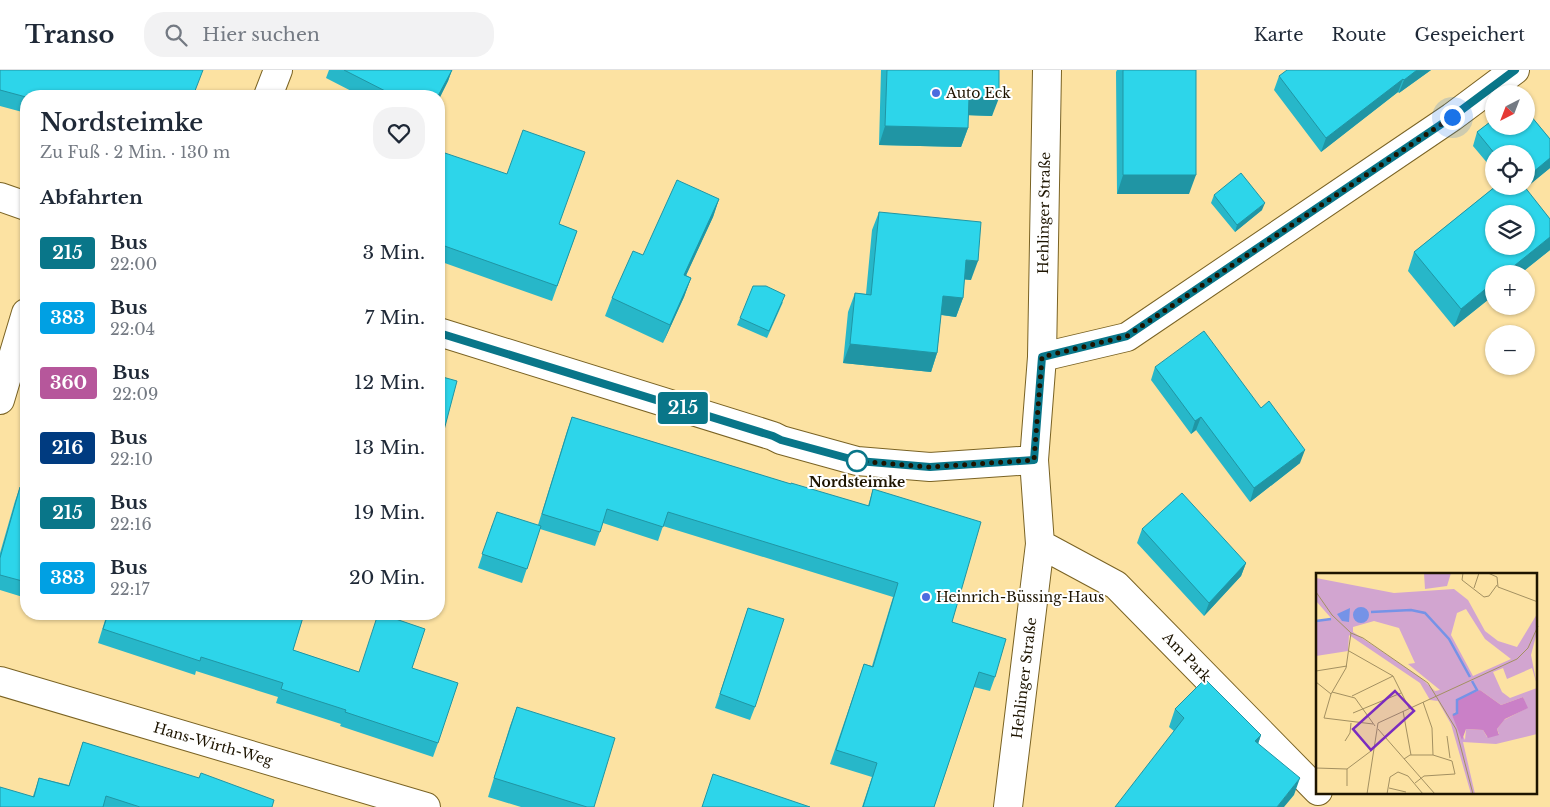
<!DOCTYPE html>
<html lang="de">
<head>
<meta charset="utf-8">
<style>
	:root { --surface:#fff; --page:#f2f2f3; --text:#1f2937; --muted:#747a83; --line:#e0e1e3 }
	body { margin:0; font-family:"Libre Baskerville",serif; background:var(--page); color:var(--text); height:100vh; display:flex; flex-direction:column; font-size:19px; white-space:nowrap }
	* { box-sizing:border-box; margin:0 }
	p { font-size:16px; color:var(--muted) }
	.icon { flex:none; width:28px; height:28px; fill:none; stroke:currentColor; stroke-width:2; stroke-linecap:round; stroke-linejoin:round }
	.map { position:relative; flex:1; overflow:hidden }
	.panel { position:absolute; left:20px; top:20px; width:425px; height:530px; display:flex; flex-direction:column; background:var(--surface); border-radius:20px; box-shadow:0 1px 4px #0004 }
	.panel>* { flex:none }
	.badge { padding:0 10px; border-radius:4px; font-size:18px; line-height:32px }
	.needle { width:32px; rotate:222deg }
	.fabs { position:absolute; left:1485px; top:15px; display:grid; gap:10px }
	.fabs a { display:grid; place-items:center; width:50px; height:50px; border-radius:50%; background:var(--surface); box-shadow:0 1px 4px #0004; font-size:25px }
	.you { position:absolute; width:25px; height:25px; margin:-12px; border:4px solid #fff; border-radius:50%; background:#1a73e8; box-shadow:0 0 0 8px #1a73e833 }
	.map>.badge { position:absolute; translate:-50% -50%; box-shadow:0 0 0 2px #fff }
	h2 { padding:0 20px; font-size:19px; line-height:45px }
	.round { display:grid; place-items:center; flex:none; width:52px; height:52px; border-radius:20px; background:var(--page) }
	.overview { display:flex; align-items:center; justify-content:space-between; height:85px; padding:0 20px }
	h1 { font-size:24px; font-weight:600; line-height:38px }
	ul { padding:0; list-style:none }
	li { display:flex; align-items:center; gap:15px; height:65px; padding:0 20px }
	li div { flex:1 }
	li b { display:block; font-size:19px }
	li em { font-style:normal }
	li .badge { min-width:55px; font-weight:700; text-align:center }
	header { display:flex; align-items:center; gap:30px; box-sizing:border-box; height:70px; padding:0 25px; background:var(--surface); border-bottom:1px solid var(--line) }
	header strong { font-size:24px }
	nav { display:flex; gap:28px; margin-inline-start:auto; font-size:18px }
	.search { width:350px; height:45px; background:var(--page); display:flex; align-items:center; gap:12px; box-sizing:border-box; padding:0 18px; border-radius:20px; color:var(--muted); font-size:19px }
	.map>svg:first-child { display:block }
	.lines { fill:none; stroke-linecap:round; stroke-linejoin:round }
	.minor-casing { stroke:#7a6324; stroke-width:30 }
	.tertiary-casing { stroke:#7a6324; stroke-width:30 }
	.minor { stroke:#fff; stroke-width:28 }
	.tertiary { stroke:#fff; stroke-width:28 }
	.wall { fill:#27b7c9; fill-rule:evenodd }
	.shaded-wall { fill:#2095a4 }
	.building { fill:#2dd5ea; stroke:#2095a4; fill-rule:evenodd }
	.line-casing { stroke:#fff; stroke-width:11 }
	.line { stroke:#097689; stroke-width:8 }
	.walk { stroke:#1d1400; stroke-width:5; stroke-dasharray:0 9 }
	.poi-dot { fill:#4b6cdf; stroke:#fff; stroke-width:2 }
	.stop-dot { fill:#fff; stroke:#097689; stroke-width:2.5 }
	.labels { text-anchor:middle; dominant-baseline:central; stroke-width:4; stroke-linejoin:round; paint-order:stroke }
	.poi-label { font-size:14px; fill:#1d1400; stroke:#fff; text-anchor:start }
	.street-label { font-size:14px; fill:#1d1400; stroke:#fff }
	.stop-label { font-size:14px; font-weight:bold; fill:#1d1400; stroke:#fff }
	.inset-river { fill:none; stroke:#7593e7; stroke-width:2.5 }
	.inset-road { fill:none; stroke:#a39061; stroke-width:1 }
	.view { fill:#7b2cbf; fill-opacity:0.15; stroke:#7b2cbf; stroke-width:2.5 }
	.inset-edge { fill:none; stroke:#1d1400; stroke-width:2.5 }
</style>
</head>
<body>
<header>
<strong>Transo</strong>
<div class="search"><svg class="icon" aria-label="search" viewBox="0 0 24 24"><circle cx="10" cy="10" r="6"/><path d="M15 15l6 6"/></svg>Hier suchen</div>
<nav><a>Karte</a><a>Route</a><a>Gespeichert</a></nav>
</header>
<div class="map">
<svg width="1550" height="737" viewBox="0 0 1550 737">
	<rect width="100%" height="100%" fill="#fce2a2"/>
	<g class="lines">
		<!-- minor casing -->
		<g class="minor-casing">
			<path id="minor" d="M268,26L278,0
				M1042,287L1047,0
				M0,330L26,243
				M1040,474L1116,515L1318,721
				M0,611L426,737
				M1008,737L1040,474L1034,390"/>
		</g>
		<!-- tertiary casing -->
		<g class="tertiary-casing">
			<path id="tertiary" d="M0,127L26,136
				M439,262L773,366L781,370L857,391L930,397L1034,390L1042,287L1127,267L1452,47L1515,0"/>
		</g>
		<!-- minor -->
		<use href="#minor" class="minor"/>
		<!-- tertiary -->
		<use href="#tertiary" class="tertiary"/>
	</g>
	<!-- wall -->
	<path class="wall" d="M0,0L193,26H26V43L0,36Z
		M329,0H452L448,11L439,29V26H361L326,8Z
		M881,0H999L992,46L968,45V58L961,77L879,75Z
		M1117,0H1196L1189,124H1117L1116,2Z
		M1431,0L1399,23L1398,22L1321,82L1274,20L1279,6Z
		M1526,40L1550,69V98L1525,118L1550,149V180L1520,204H1494V225L1454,257L1408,201L1414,182L1496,116H1526V84H1494V101L1473,76L1477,62L1494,49V56H1526ZM1494,144H1526V176H1494Z
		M439,81L559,154L577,161L552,231L439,191Z
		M1214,125L1262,140L1235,162L1211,133Z
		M719,129L713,147L686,205L691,208L684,227L663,273L605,246L612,228L643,185Z
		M879,142L971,210L964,209L963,228L956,247L941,245L937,283L931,302L843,293L848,242L855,223L866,224L872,160Z
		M783,232L767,268L737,255L740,248Z
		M1155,297L1300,393L1250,432L1196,360L1191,364L1151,310Z
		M572,347L791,414L868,436L873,419L952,552L995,607L990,621L974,617L934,737H862L872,707L830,694L864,594L872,596L893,527L663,456L658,471L603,453L595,476L540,459L522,513L478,498L492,455H538L567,361Z
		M20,417L26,419V528L0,520V483L15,431Z
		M1142,459L1246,493L1241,506L1204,546L1137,473Z
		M748,538L755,637L750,650L715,638Z
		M83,544H304L293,580L358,602L412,598L438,673L433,687L340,656L341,654L276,633L278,627L196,601L195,605L98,573L105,550Z
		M517,637L594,737H521L488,727L510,656Z
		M1175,639L1261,665L1258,674L1294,725L1174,661L1169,657Z
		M83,672L272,737H0L33,726L39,708L69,715Z"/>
	<!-- shaded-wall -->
	<path class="shaded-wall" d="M452,0L448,11L439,29V26H438Z
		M1417,0H1431L1399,23L1404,10Z
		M1403,9L1398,22L1321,82L1326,68Z
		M969,27L999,28L992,46L962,45Z
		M885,56L968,58L961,77L879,75Z
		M1550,88V98L1515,127L1519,116H1526V108Z
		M1123,105H1196L1189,124H1117Z
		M719,129L713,147L678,223L684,205Z
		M1265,133L1262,140L1235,162L1237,155Z
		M1550,167V180L1520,204H1504Z
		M966,190L978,191L971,210L959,209Z
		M691,208L684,227L663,273L670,255Z
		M1494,212V225L1454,257L1461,239Z
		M943,226L963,228L956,247L936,244Z
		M850,274L937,283L931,302L843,293Z
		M1201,347L1196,360L1191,364L1195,351Z
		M1305,380L1300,393L1250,432L1254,418Z
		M1246,493L1241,506L1204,546L1209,533Z
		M1261,665L1255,682V671Z
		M1300,708L1294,725L1284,737H1277Z"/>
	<!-- building -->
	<path class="building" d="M0,0H203L193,26H96L81,21L79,26H26V27L0,20Z
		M344,0H452L438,26H395Z
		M887,0H999V28L969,27L968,58L885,56Z
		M1123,0H1196V105H1123Z
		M1287,0H1417L1404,10L1403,9L1326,68L1279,6Z
		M1526,40L1550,69V88L1526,108V84H1495L1477,62L1494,49V56H1526Z
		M523,60L585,82L559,154L577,161L557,216L439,174V81L507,104Z
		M1241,103L1265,133L1237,155L1214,125Z
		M677,110L719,129L684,205L691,208L670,255L612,228L633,181L643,185Z
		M1496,116H1524L1550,149V167L1504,204H1494V212L1461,239L1414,182ZM1494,144H1526V176H1494Z
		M879,142L981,152L978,191L966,190L963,228L943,226L937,283L850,274L855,223L871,225Z
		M753,216H766L785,225L769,261L740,248Z
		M1204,261L1261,338L1269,331L1305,380L1254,418L1201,347L1195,351L1155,297Z
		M439,306L457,311L439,379Z
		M572,347L791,414V413L869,436L873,419L981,452L952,552L1006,569L995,607L979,602L934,737H863L877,693L836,680L864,594L873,597L898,513L668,442L663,457L607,439L600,462L542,444Z
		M20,417L26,419V512L0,505V488Z
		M1182,423L1246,493L1209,533L1142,459Z
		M497,442L541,456L527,499L482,484Z
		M748,538L784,549L755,637L720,624Z
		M108,544H304L293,580L359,602L378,544H381L425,559L412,598L458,613L438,673L345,642L346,640L281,619L283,613L201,587L200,591L103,559Z
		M1205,609L1261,665L1255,671L1300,708L1277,737H1115L1184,648L1175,639Z
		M517,637L615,668L594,737H587L494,708Z
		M83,672L199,708L201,703L274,730L272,737H140L106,726L103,737H0V717L34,727L39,708L69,716Z
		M713,704L810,737H702Z"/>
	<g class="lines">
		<!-- line casing -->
		<g class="line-casing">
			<path id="line" d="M439,263L773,366L781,370L858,391L930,397L1034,390L1042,287L1127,266L1452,47L1515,0"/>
		</g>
		<!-- line -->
		<use href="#line" class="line"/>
		<!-- walk -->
		<path class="walk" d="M857,391L930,397L1034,390L1042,287L1127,266L1452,47"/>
	</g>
	<!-- markers -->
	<g class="poi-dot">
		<circle cx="936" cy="23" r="5"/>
		<circle cx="926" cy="527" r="5"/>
	</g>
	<circle class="stop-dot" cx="857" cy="391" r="10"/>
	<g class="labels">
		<!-- poi labels -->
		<g class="poi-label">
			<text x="946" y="23">Auto Eck</text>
			<text x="936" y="527">Heinrich-Büssing-Haus</text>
		</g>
		<!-- street labels -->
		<g class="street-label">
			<text transform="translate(1044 143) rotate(-89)">Hehlinger Straße</text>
			<text transform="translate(1187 587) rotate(46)">Am Park</text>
			<text transform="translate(1024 608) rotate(-83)">Hehlinger Straße</text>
			<text transform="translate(213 674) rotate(16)">Hans-Wirth-Weg</text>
		</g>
		<!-- stop labels -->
		<g class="stop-label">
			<text x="857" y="412">Nordsteimke</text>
		</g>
	</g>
	<!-- overview -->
	<g transform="translate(1316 503)">
		<rect width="221" height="221" fill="#fce2a2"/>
		<path d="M108,0H135L131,13L109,16ZM0,5L78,20L138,16L152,27L169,58L182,68L201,74L221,41V59L215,82L221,112L216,95L191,106L187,95L177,99L186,119L194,125L221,115V161L180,171L147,169L159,221H155L135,151L122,128L114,127L104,110L33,62L32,78L0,83V49L15,45L0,28ZM150,36L169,66L195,86L157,103L135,62L141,40ZM58,48L83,55L99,90L92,91L124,117L119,118L105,105L37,59V54ZM164,117L185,132L207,124L211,135L188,147L181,156L183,161L171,164L167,157L150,156L149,167L136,142Z" fill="#d2a5d0" fill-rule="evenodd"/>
		<path d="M164,117L185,132L207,124L212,135L189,146L181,156L183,162L172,165L167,157L150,156L146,167L136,142L140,139L141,127Z" fill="#ca80c7"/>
		<path d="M37 42a8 8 0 1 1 16 0a8 8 0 1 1-16 0ZM34,35L33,49L26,48L21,41Z" fill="#7593e7"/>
		<path class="inset-river" d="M55,39L95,37L109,40L133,66L154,104M0,48L15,46M137,142L141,140V127L161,117L156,108"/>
		<path class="inset-road" d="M147,0L146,7L168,24L173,23L181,12M172,0L181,4L182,14L222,29M158,15L163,0M0,19L16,42L35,60L47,65L112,110L140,156L157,221M33,78L77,103L93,135M0,98L31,93M0,109L15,121M16,119L39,125L59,153M36,123L77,103M107,129L116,155L117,182M87,138L95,182M37,140L85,120M8,145L15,121L30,95L35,60M8,145L57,151M62,156L119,221M131,163L134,185M29,168L34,160L35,150M88,186L94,182H117L136,188L139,201L108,203L99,210M0,195L31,196L55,178M31,196V213M73,215L90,219M51,221L62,150L201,86L212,75L222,53M71,221L74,204L82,199L92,203L107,221"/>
		<path class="view" d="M79,118L98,138L55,177L37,156Z"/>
		<rect width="221" height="221" class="inset-edge"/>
	</g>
</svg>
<div class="fabs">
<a><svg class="needle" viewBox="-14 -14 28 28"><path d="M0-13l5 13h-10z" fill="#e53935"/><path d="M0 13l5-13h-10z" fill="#747a83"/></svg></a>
<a><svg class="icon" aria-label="locate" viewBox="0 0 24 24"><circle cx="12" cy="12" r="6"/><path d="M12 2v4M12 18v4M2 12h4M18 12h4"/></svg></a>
<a><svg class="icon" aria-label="layers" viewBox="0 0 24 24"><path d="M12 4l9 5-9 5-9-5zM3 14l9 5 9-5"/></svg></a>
<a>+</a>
<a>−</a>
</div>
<div class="you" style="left:1452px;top:47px"></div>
<b class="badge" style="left:683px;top:338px;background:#097689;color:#fff">215</b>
<section class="panel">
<div class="overview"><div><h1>Nordsteimke</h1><p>Zu Fuß · 2 Min. · 130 m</p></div><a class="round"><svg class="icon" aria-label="heart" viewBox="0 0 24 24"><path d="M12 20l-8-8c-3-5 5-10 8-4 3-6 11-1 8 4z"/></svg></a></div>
<h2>Abfahrten</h2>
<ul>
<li><span class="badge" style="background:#097689;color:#fff">215</span><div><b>Bus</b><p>22:00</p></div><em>3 Min.</em></li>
<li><span class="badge" style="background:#00a0e3;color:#fff">383</span><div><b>Bus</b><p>22:04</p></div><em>7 Min.</em></li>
<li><span class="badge" style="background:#b6579b;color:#fff">360</span><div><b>Bus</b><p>22:09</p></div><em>12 Min.</em></li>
<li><span class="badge" style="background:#003b80;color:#fff">216</span><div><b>Bus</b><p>22:10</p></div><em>13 Min.</em></li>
<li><span class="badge" style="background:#097689;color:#fff">215</span><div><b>Bus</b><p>22:16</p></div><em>19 Min.</em></li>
<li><span class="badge" style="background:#00a0e3;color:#fff">383</span><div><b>Bus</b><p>22:17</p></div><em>20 Min.</em></li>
</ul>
</section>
</div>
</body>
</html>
